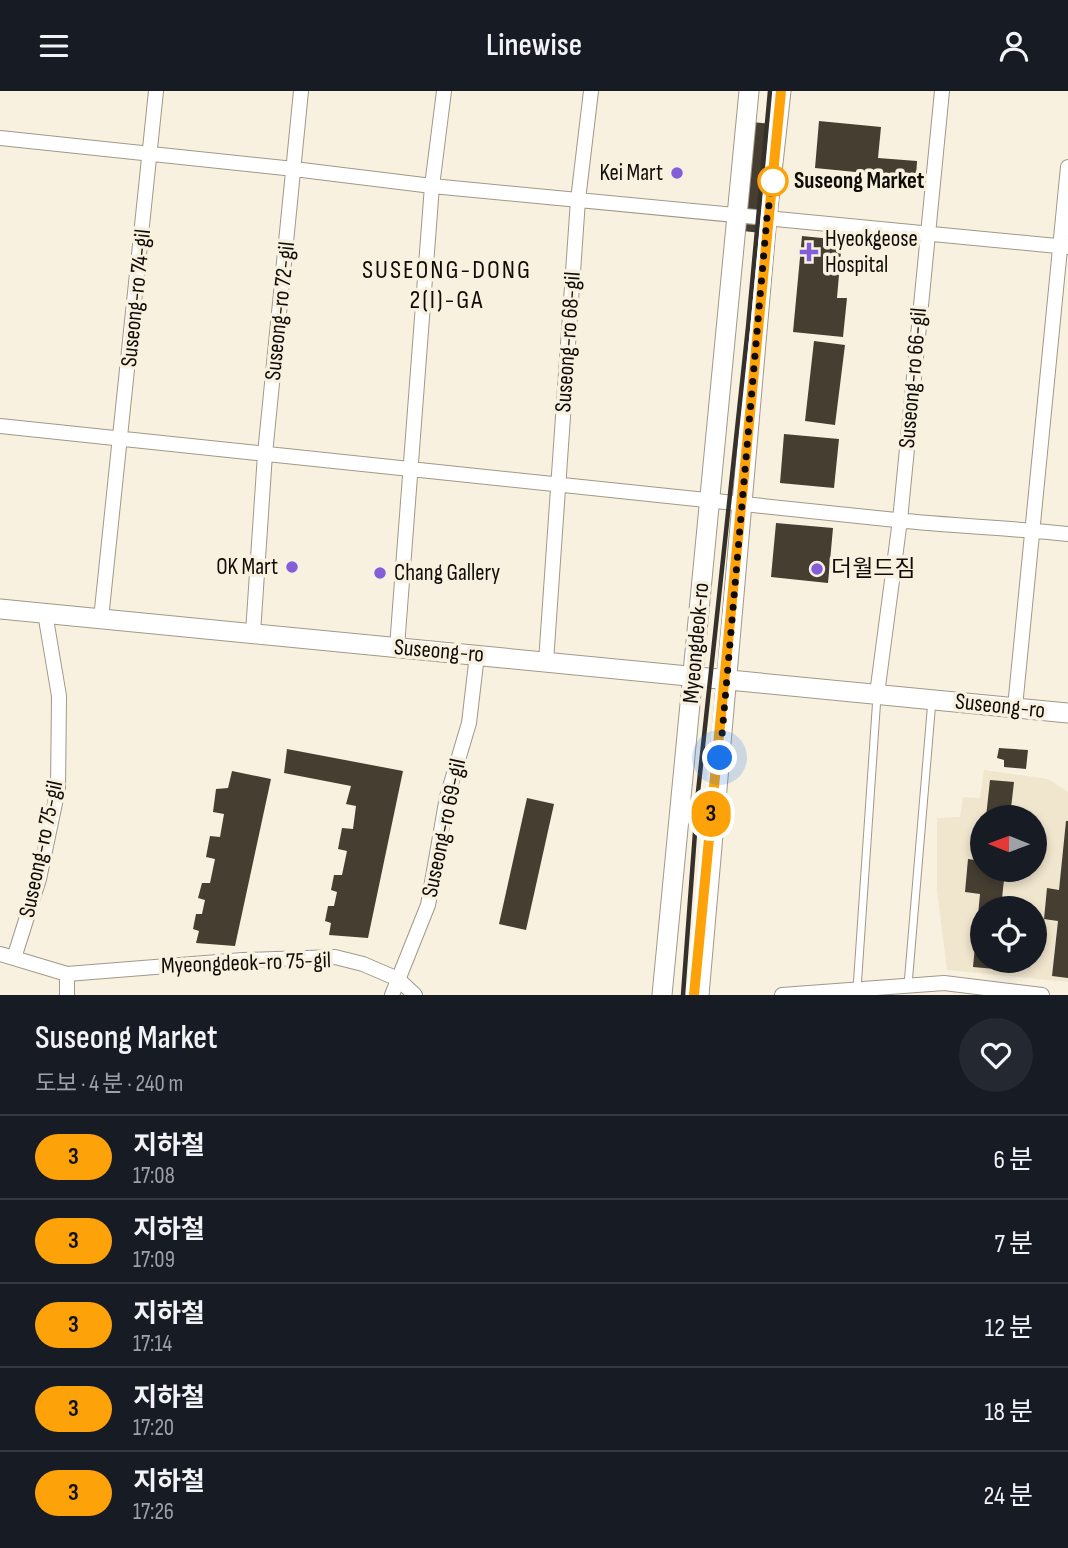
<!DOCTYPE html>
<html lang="ko">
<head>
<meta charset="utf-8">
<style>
	:root { --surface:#171b24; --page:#242831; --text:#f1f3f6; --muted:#9ea1a6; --line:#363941 }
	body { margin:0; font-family:"Sofia Sans Condensed","Noto Sans KR",sans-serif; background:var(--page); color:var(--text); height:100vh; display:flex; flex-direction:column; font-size:26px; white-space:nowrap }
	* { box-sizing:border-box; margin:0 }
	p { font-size:23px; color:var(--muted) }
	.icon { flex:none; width:38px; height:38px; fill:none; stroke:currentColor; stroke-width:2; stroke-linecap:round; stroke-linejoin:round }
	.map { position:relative; height:904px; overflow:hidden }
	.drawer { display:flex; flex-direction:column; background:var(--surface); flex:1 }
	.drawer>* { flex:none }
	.badge { padding:0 14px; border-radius:23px; font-size:24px; line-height:46px }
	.needle { width:46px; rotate:271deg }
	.tools { position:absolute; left:970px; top:714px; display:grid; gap:14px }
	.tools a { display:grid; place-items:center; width:77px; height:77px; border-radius:50%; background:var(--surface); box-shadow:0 4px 10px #0003; font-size:35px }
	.you { position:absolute; width:35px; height:35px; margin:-18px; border:5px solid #fff; border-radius:50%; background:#1a73e8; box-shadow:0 0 0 10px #1a73e833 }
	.map>.badge { position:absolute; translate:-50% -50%; box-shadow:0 0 0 4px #fff }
	.round { display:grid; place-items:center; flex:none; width:74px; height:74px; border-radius:37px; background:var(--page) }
	.summary { display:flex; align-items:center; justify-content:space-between; height:119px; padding:0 35px }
	h1 { font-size:33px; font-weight:600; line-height:52px }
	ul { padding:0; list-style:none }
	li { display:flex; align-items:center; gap:21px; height:84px; padding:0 35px; border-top:2px solid var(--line) }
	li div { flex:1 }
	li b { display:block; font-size:26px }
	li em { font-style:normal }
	li .badge { min-width:77px; font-weight:700; text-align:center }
	header { display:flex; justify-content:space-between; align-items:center; height:91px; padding:0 35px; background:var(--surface); font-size:32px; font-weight:600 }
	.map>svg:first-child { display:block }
	.built { fill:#f0e5cd; fill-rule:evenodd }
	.building { fill:#453e31 }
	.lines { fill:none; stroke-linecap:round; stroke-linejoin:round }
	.service-casing { stroke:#a09889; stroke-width:9 }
	.minor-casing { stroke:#a09889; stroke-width:16 }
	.secondary-casing { stroke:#a09889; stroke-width:21 }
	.service { stroke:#fff; stroke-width:7 }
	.minor { stroke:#fff; stroke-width:14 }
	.secondary { stroke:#fff; stroke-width:19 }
	.rail { stroke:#35312a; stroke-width:4.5 }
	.line-casing { stroke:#fff; stroke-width:16 }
	.line { stroke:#fda208; stroke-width:10 }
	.walk { stroke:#0f0c07; stroke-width:7; stroke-dasharray:0 12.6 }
	.poi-dot { fill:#835ed8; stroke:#f9f1e0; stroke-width:2.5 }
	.stop-dot { fill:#fff; stroke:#fda208; stroke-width:3.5 }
	.labels { text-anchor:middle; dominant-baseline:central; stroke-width:7; stroke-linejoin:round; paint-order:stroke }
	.poi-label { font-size:23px; fill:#0f0c07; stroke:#f9f1e0; text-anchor:start }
	.stop-label { font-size:23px; font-weight:bold; fill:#0f0c07; stroke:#f9f1e0; text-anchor:start }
	.street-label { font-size:23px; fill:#0f0c07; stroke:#f9f1e0 }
	.quarter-label { font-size:26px; letter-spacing:2px; fill:#0f0c07; stroke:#f9f1e0 }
</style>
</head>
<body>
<header><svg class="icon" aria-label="menu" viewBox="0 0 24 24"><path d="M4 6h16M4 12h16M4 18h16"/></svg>Linewise<svg class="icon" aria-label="person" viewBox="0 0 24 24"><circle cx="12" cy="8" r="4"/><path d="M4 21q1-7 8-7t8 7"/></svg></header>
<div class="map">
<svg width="1068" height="904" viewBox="0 0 1068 904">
	<rect width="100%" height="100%" fill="#f9f1e0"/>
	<!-- built -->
	<path class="built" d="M984,679L1048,688L1068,701V891L947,879L937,800V727L960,726L963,706L980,707ZM982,726H1034V779H982ZM982,817H1034V870H982Z"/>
	<!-- building -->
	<path class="building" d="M743,30L781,34L770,143L733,139Z
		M819,30L881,36L878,67L917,70L916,87L815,77Z
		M802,145L842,149L837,207H847L843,246L793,241Z
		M814,250L845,254L835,334L805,330Z
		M784,343L839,348L834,397L780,392Z
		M776,432L833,437L828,492L771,486Z
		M999,657L1028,659L1026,678L1004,676V669L997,667Z
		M287,658L403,680L368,847L329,844L331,832L325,830L328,815H334L337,801L331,799L334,784H342L347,760L338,758L342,737L353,738L356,715L346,713L351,695L284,682Z
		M232,680L271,688L235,855L196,852L199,840L193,838L196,823H202L205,809L198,807L202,792H210L215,768L206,766L210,745L220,746L224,723L213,721L216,698L228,697Z
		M990,689L1014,691L1010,726H986Z
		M527,707L554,713L526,839L499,833Z
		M1066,730H1068V887L1052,885L1058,830L1044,828L1047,797L1059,799Z
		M968,768L982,770V779H1005L1001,817H982V870H996L995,878L973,876L980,803L965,801Z"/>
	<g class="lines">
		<!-- service casing -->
		<g class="service-casing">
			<path id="service" d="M908,894L932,609
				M857,898L877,605"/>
		</g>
		<!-- minor casing -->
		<g class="minor-casing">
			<path id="minor" d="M0,47L294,78L432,95L1068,156
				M0,335C298,368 597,398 896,429C953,435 1011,437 1068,443
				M101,528L156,0
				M253,542L265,363L301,0
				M397,556L432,95L444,0
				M546,571L578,109L591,0
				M877,603L900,429L942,0
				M1015,616L1068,76
				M0,863L67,883L243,869L335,866L363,873L398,888L415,904
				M14,867L39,788L58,698L59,605L45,522
				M67,883V904
				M392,904L428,814L447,706L469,632L477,564
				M782,904L944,892L1042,904"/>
		</g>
		<!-- secondary casing -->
		<g class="secondary-casing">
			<path id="secondary" d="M0,518L1068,622
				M662,904L749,0
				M699,904L767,126L781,0"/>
		</g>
		<!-- service -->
		<use href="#service" class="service"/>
		<!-- minor -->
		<use href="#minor" class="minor"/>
		<!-- secondary -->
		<use href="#secondary" class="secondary"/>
		<!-- rail -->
		<path class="rail" d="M763,183L781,0
			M683,904L698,701L748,236L770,0
			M694,904L740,416"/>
	</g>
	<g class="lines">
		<!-- line casing -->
		<g class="line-casing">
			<path id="line" d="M694,904L781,0"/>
		</g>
		<!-- line -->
		<use href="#line" class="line"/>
		<!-- walk -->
		<path class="walk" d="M720,667L767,126L773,90"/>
	</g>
	<!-- markers -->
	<g class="poi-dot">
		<circle cx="677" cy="82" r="7"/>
		<path d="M805.5 150.5h7v7h7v7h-7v7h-7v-7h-7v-7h7z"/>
		<circle cx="292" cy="476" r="7"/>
		<circle cx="817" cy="478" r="7"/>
		<circle cx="380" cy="482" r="7"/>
	</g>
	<circle class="stop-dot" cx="773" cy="90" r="14"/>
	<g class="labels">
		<!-- poi labels -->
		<g class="poi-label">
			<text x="663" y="82" text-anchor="end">Kei Mart</text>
			<text x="825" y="148">Hyeokgeose<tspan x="825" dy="26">Hospital</tspan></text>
			<text x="278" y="476" text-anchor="end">OK Mart</text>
			<text x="831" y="478">더월드짐</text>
			<text x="394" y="482">Chang Gallery</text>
		</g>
		<!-- stop labels -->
		<g class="stop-label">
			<text x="794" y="90">Suseong Market</text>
		</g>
		<!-- street labels -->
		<g class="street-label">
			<text transform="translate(136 207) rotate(-84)">Suseong-ro 74-gil</text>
			<text transform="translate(280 220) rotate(-84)">Suseong-ro 72-gil</text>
			<text transform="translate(568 251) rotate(-86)">Suseong-ro 68-gil</text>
			<text transform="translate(913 287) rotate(-85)">Suseong-ro 66-gil</text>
			<text transform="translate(696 552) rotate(-85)">Myeongdeok-ro</text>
			<text transform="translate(439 560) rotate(5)">Suseong-ro</text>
			<text transform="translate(1000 615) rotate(6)">Suseong-ro</text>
			<text transform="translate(444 737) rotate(-78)">Suseong-ro 69-gil</text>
			<text transform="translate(41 758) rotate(-78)">Suseong-ro 75-gil</text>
			<text transform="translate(246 872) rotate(-2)">Myeongdeok-ro 75-gil</text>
		</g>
		<!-- quarter labels -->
		<g class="quarter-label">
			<text x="447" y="179">SUSEONG-DONG<tspan x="447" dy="30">2(I)-GA</tspan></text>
		</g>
	</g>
</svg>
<div class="tools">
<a><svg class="needle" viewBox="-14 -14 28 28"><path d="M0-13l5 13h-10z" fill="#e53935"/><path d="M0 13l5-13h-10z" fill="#9ea1a6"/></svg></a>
<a><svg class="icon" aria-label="locate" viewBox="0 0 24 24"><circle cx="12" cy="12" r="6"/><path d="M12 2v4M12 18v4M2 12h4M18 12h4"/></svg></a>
</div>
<div class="you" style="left:720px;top:667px"></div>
<b class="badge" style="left:711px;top:723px;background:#fda208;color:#111">3</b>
</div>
<section class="drawer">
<div class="summary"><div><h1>Suseong Market</h1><p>도보 · 4 분 · 240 m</p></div><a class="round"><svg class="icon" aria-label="heart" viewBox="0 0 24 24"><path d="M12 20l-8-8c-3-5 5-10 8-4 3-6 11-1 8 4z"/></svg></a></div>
<ul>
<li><span class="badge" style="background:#fda208;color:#111">3</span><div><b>지하철</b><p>17:08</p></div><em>6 분</em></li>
<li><span class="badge" style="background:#fda208;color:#111">3</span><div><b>지하철</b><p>17:09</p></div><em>7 분</em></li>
<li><span class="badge" style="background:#fda208;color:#111">3</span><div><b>지하철</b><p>17:14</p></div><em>12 분</em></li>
<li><span class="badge" style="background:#fda208;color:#111">3</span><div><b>지하철</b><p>17:20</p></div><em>18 분</em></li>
<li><span class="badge" style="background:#fda208;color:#111">3</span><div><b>지하철</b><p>17:26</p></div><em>24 분</em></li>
</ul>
</section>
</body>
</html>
